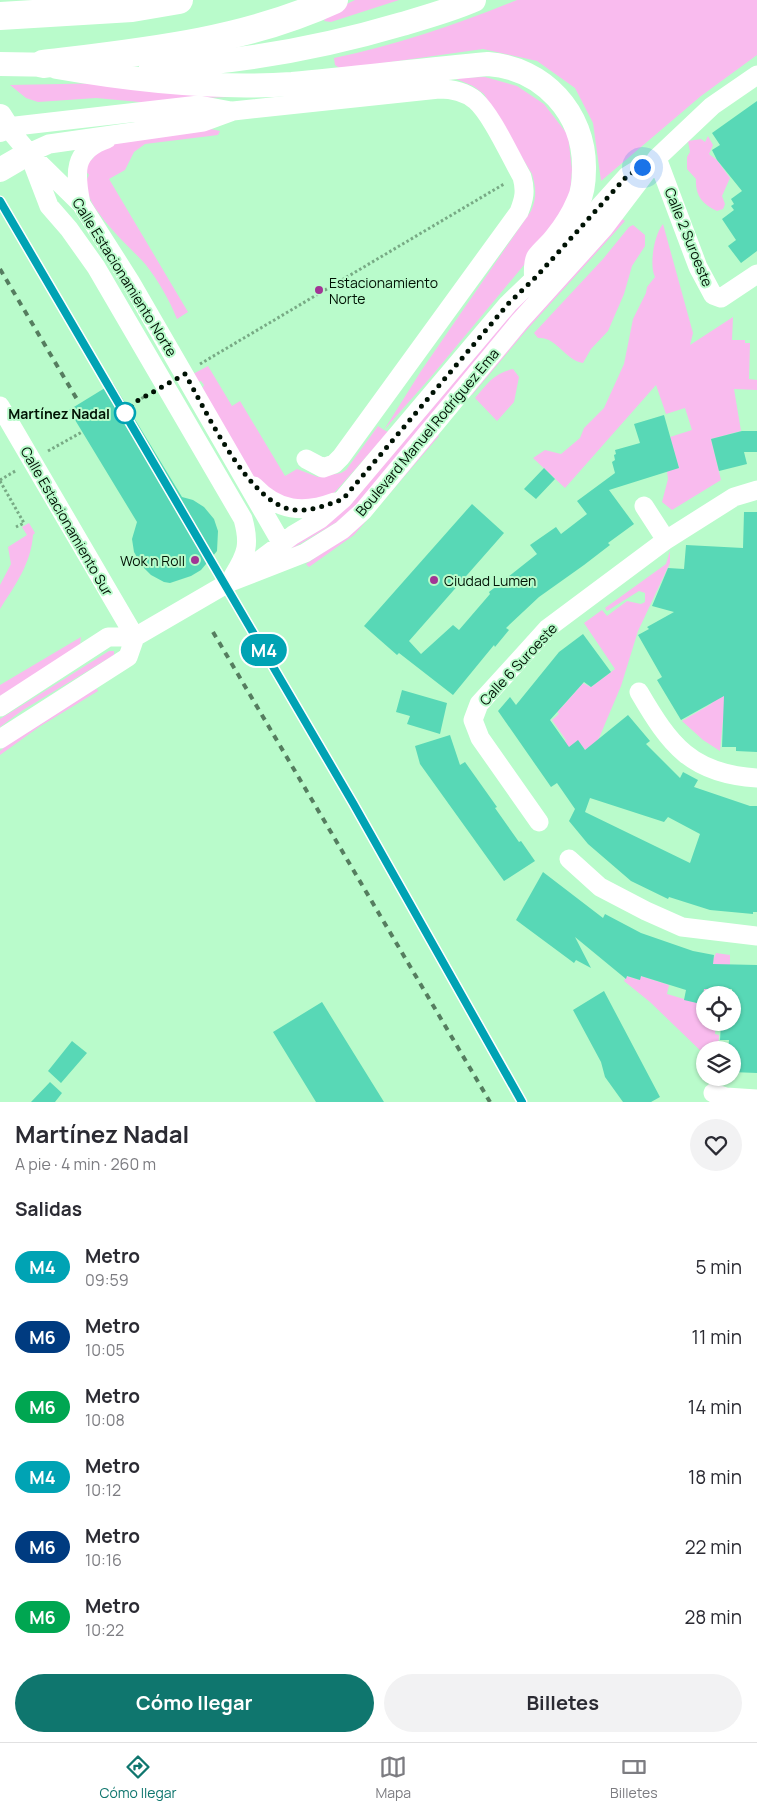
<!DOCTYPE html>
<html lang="es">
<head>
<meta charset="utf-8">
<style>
	:root { --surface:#fff; --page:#f2f2f3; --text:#2b2b33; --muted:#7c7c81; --line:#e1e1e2; --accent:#0f766e }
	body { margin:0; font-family:Manrope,sans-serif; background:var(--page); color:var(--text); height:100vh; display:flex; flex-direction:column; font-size:19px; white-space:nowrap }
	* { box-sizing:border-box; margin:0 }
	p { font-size:16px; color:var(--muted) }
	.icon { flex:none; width:28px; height:28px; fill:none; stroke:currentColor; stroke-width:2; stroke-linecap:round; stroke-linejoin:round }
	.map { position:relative; height:1102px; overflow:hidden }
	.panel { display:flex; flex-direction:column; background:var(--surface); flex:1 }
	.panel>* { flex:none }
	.badge { padding:0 10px; border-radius:16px; font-size:18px; line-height:32px }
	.controls { position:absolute; left:696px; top:986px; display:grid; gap:10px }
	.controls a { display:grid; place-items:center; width:45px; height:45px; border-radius:50%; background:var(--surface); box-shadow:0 1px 4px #0004; font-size:25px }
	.you { position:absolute; width:25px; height:25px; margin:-12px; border:4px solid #fff; border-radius:50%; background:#1a73e8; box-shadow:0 0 0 8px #1a73e833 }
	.map>.badge { position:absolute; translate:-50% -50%; box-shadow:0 0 0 2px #fff }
	h2 { padding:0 15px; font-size:19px; line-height:45px }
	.round { display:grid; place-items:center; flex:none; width:52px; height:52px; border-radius:26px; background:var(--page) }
	.summary { display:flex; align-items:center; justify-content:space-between; height:85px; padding:0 15px }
	h1 { font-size:24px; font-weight:700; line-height:38px }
	.cta { display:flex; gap:10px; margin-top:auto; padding:10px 15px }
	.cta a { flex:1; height:58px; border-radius:30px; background:var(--accent); color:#fff; font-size:20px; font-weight:700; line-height:58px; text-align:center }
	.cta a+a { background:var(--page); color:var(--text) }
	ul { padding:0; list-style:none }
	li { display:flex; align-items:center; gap:15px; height:70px; padding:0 15px }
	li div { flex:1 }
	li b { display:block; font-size:19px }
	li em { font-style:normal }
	li .badge { min-width:55px; font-weight:700; text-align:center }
	.menu { display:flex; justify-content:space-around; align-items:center; height:70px; border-top:1px solid var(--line); background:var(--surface); font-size:14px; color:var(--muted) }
	.menu a { display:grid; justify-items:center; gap:2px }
	.menu .on { color:var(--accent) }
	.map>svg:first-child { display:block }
	.green { fill:#f9bbee }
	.building { fill:#58d8b6; fill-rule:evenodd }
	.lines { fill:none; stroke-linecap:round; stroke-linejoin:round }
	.path { stroke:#78aa85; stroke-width:3; stroke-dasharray:2.5 2.5; stroke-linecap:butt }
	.minor { stroke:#fff; stroke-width:19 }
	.major { stroke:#fff; stroke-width:24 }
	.highway { stroke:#fff; stroke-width:28 }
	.rail { stroke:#557d5f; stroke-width:4; stroke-dasharray:6 6; stroke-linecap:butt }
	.line-casing { stroke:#fff; stroke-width:11 }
	.line { stroke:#00a3b4; stroke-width:8 }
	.walk { stroke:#001204; stroke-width:5; stroke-dasharray:0 9 }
	.poi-dot { fill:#a13595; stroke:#b9fbcb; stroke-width:2 }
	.stop-dot { fill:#fff; stroke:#00a3b4; stroke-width:2.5 }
	.labels { text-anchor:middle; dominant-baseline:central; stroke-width:4; stroke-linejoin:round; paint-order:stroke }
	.street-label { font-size:14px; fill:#001204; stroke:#b9fbcb }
	.poi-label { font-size:14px; fill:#001204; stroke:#b9fbcb; text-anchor:start }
	.stop-label { font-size:14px; font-weight:bold; fill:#001204; stroke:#b9fbcb; text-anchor:end }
</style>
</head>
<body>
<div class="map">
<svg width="757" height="1102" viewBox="0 0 757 1102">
	<rect width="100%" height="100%" fill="#b9fbcb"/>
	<!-- green -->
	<path class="green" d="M355,0H399L331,22L324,21L330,12Z
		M517,0H757V55L701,96L601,181L593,123L575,88L537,61L483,49L341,69L335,65L334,58C397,45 458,24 517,0Z
		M485,77L517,86L544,104L568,135L572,170L570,195L559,215L524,265L430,378L384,430L388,432L335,492L320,500L292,503L257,484L202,389L204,385L201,381L198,382L193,374L208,366L232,406L240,401L285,476L297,469L318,477L341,473L346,470L378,426L384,430L421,371L531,211C537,197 536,188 532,174L484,94L473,86L454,78Z
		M112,83L255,96L178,99L150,103L96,98L38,102L26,98L10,85Z
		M206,128L220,131L218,135L145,144L134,152L125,170L109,179L188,312L177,319C170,301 158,280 146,265C132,248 73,199 89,175L84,169L88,160L93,159L94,154L107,142Z
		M708,136L713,145L709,154L717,160L730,178L722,196L725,204L723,209L717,211C702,204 695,195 696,179L687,169V157L690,152L688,141L701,139L705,142Z
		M621,218L625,221L524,333L472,395L468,393Z
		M663,224L693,333L690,345L733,317L732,340H745V343H750L749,379L757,380V390L734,389L741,431L711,439L721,480L672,510L662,502L668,479L667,471L679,468L670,437L692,430L685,408L666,414L656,385L565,488L533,458L545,450L561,454L580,438L584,428L604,408L624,364L633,319L646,293L647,287L655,277C649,265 654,235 663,224Z
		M591,225L358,504L337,522L293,548L291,546Z
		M633,225L645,235V246L632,266L624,294L608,331L591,349L583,363C565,360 556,336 538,338L534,333L603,259L629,227Z
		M513,369L519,377L514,402L497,421L475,398C487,384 494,373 513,369Z
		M436,433L439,436L354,535L309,567L306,564L336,544Z
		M29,523L35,533L33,535C31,564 15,585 0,609V585L11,564L8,547L27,535L22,527Z
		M670,551V563L638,631L621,686L591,757L578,741L540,767L536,761L566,740L552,720L559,714L549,702L552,699L562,707L583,683L591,687L615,669L584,623L602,610L607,616L627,601L641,604L645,602V593L639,591L607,611L605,608L666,564Z
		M81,637L80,646L0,696V685Z
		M109,651H114V655L23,710L0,727V719Z
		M720,686L739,720H723L720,751L703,740L682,721L711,704Z
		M96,688L98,691L39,727L0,755V751L12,741Z
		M716,953L730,955V966L722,995H705V1022L716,1023L715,1034L719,1035L718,1050H705V1055L650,1002L624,981L627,976L639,980L641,976L669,985L667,994L701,1004L711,957L714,958Z"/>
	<!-- building -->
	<path class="building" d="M757,101V251L741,263L728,246L736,240L722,219L734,210L731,206L734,204L731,199L742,191L717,160L712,150L720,145L712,133Z
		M113,383L182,497L193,500L204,507L214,519L218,531L217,551L201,570L191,576L170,583L164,582L151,575L142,566L134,552L132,539L137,522L69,410Z
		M664,415L679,468L609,490L634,524L608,543L610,545L584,565L539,597L506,628L509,630L495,647L494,645L453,695L399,653L397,655L364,626L472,504L504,533L409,641L421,654L453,625L459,630L490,594L489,592L537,554L530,545L556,527L561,534L587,514L577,501L615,473L612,462L615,460L614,455L616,454L615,450L640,443L634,424Z
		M742,431H757V452H744L747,464L719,471L711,439Z
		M544,468L555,479L536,499L524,489Z
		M744,512H757V752L736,751V747H722L724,696L681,720L657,680L662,677L638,635L649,629L647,627L674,612L652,606L668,568L684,569L686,545L743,548Z
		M583,634L611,672L591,687L584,682L550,720L569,747L578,740L585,750L628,715L650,741L646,744L680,778L683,772L698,780L694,787L750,806H757V912H753V914L710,910L669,897L668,899L631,881L588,844L569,821L575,809L557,783L551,787L498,711L510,697L516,705L559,652ZM590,798L664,822L668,817L700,834L690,863L585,812Z
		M402,690L447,703L440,734L407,724L410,716L396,712Z
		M450,735L460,765L465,762L497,807L495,808L519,842L521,841L535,861L504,881L420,764L415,746Z
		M543,872L603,918L605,914L641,933L693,951L714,955L713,964L757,965V1073L732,1072V1050H728L729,1040H720L721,1022H732V989H704L701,1004L684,1000L686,990L641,976L640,980L627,976L626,979L575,937L591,968L576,960L574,963L516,920Z
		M604,991L660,1097L651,1102H623L605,1077L601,1062L573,1010Z
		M322,1002L384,1102H316L273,1032Z
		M72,1041L87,1053L61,1083L48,1071Z
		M50,1082L62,1093L55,1102H31Z"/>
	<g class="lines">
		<!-- path -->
		<path class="path" d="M200,364L504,184
			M137,401L149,394
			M48,451L82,432
			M0,480L17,470
			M0,481L24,523L16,527"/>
		<!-- minor -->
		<path class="minor" d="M7,127L29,153L81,204L130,281L282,544L278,555
			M7,127L199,105L231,111
			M29,153L49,144L203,122L233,111L439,89C451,89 465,92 475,100C492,115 510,156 522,177C526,191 524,199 519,212L341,457L334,464L323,468L306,459
			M657,158L698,267L713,295L721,298L757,274
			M31,159L49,206L69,229L96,267L243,519C250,544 247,554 233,576
			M81,204C75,173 72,151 107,139
			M0,406L135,637
			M254,486C278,511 303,514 335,502
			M644,506L666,540
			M248,569L293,535L320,519L343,499L508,304L536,277L627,176L645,165
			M639,692C670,745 691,774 757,778
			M0,707L108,637H135
			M0,739L128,657L135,637L228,583L305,553L342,530L363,511L520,321L603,229L657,158L712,106L757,75
			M539,822L480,738L473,720L479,704L548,628L666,540L734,497L757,490
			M569,859L600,887L646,911L682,927L757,936
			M713,1093L726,1097L757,1099"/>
		<!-- major -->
		<path class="major" d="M0,64L60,65
			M57,67C131,80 217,89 292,84C357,78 423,70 488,64C543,68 585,113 584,169C584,179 583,193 578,202C573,214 564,228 556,238C551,245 543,251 538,258C535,263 536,272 536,277
			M151,67C236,63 321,48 402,24C426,17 451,10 474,0
			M0,116L7,127L0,130
			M0,170L29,153"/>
		<!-- highway -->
		<path class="highway" d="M0,16L132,8L179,0
			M43,64C142,52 243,42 334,0"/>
		<!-- rail -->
		<path class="rail" d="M0,201L107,384
			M0,269L78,401
			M243,615L406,895L522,1102
			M213,632L490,1102"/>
	</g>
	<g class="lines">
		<!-- line casing -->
		<g class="line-casing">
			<path id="line" d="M0,201L353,803L522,1102"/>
		</g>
		<!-- line -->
		<use href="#line" class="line"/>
		<!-- walk -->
		<path class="walk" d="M125,413L137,401L185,374C206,410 249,506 295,510C312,511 327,505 343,499L508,304L536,277L627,176L642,167"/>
	</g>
	<!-- markers -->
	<g class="poi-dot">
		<circle cx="319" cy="290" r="5"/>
		<circle cx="195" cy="560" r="5"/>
		<circle cx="434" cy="580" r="5"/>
	</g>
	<circle class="stop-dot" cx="125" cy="413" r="10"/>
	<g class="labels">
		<!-- street labels -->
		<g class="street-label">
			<text transform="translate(689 237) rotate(68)">Calle 2 Suroeste</text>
			<text transform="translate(125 277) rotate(58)">Calle Estacionamiento Norte</text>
			<text transform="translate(427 432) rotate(-50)">Boulevard Manuel Rodríguez Ema</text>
			<text transform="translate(67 521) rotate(60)">Calle Estacionamiento Sur</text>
			<text transform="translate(518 664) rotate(-47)">Calle 6 Suroeste</text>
		</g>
		<!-- poi labels -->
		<g class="poi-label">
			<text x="329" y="282">Estacionamiento<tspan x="329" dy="16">Norte</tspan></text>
			<text x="185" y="560" text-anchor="end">Wok n Roll</text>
			<text x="444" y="580">Ciudad Lumen</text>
		</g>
		<!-- stop labels -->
		<g class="stop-label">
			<text x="110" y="413">Martínez Nadal</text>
		</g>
	</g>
</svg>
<div class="controls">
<a><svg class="icon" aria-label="locate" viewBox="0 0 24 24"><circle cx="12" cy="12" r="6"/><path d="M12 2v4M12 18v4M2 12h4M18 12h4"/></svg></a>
<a><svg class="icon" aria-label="layers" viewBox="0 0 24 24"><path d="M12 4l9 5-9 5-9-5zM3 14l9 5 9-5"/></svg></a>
</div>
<div class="you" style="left:642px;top:167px"></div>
<b class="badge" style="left:264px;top:650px;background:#00a3b4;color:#fff">M4</b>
</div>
<section class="panel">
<div class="summary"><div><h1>Martínez Nadal</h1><p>A pie · 4 min · 260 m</p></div><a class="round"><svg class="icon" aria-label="heart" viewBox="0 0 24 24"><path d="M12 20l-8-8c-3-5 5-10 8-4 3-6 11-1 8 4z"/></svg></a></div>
<h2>Salidas</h2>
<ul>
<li><span class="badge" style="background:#00a3b4;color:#fff">M4</span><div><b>Metro</b><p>09:59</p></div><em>5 min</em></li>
<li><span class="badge" style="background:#003b80;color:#fff">M6</span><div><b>Metro</b><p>10:05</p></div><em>11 min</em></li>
<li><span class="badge" style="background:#00a651;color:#fff">M6</span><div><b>Metro</b><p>10:08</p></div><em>14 min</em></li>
<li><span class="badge" style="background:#00a3b4;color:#fff">M4</span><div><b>Metro</b><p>10:12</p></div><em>18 min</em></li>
<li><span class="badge" style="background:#003b80;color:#fff">M6</span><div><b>Metro</b><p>10:16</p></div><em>22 min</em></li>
<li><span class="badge" style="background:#00a651;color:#fff">M6</span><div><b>Metro</b><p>10:22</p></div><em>28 min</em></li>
</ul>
<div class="cta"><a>Cómo llegar</a><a>Billetes</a></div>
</section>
<nav class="menu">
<a class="on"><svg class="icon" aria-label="directions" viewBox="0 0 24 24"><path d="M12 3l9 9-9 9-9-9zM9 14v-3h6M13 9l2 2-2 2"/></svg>Cómo llegar</a>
<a><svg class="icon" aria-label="map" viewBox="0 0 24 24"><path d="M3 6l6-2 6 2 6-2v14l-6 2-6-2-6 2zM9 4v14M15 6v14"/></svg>Mapa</a>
<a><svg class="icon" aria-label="tickets" viewBox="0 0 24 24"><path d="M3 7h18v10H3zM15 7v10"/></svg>Billetes</a>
</nav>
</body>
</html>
